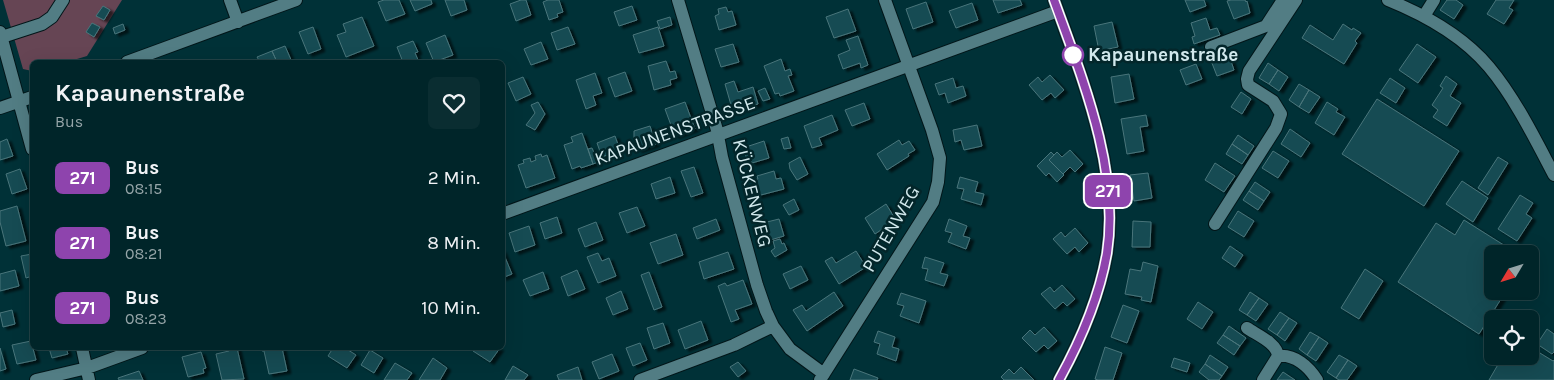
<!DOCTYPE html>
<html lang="de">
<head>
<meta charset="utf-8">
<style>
	:root { --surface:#002529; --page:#0a2d31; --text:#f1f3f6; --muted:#95a5a8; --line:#224246 }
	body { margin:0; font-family:Karla,sans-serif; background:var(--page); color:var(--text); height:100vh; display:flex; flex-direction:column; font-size:19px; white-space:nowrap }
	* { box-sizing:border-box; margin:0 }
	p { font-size:16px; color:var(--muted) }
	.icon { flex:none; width:28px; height:28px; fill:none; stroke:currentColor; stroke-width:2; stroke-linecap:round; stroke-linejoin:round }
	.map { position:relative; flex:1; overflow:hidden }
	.sheet { position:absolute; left:30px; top:60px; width:475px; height:290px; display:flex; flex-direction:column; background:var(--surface); border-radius:8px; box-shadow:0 5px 20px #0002,0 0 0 1px var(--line) }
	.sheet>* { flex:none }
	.badge { padding:0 10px; border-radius:8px; font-size:18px; line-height:32px }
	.needle { width:32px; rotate:232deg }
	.fabs { position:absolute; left:1484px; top:245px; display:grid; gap:10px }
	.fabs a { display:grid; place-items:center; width:55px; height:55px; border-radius:8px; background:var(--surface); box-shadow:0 5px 20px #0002,0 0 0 1px var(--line); font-size:25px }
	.map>.badge { position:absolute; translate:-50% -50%; box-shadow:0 0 0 2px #fff }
	.round { display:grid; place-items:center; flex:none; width:52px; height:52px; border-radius:8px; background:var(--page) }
	.overview { display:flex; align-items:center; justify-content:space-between; height:85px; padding:0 25px }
	h1 { font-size:24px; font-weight:700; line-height:38px }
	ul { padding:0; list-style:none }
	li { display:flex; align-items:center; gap:15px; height:65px; padding:0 25px }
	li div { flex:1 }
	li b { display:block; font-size:19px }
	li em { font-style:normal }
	li .badge { min-width:55px; font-weight:700; text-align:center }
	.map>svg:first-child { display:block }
	.green { fill:#664554 }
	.building { fill:#144b52; stroke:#4a757b; filter:url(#shadow) }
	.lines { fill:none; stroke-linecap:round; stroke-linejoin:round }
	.minor-casing { stroke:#021619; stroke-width:14 }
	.minor { stroke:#527d84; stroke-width:12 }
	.line-casing { stroke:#fff; stroke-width:11 }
	.line { stroke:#8e44ad; stroke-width:8 }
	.stop-dot { fill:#fff; stroke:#8e44ad; stroke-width:2.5 }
	.labels { text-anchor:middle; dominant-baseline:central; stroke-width:5; stroke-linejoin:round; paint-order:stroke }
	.stop-label { font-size:19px; font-weight:bold; fill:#d1e8ec; stroke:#03262a; text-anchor:start }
	.street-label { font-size:19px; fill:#d1e8ec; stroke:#03262a }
</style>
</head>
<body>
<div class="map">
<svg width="1554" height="380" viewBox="0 0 1554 380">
	<defs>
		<filter id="shadow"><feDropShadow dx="4" dy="2.5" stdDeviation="1" flood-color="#0009"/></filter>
	</defs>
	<rect width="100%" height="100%" fill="#003137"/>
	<!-- green -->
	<path class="green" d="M3,0H122L87,56L67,62H32V71L23,69Z"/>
	<!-- building -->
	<path class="building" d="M384,0H399L405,14L386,21L378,2Z
		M410,0H431L432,4L415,11Z
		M445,0H464L467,10L451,16Z
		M521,0H526L531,15L516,21L510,4Z
		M548,0H559L563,12L557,14L558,17L549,20L543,2Z
		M993,0H1020L1022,5L998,13Z
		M1185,0H1204L1206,6L1190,12Z
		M1231,0H1245L1246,2L1247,1L1250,13L1234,19L1227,1Z
		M1447,0H1456L1463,5L1454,19L1440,10Z
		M1496,0H1514L1509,8L1513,10L1504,24L1487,14Z
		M926,2L933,22L913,29L906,9Z
		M972,3L978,20L956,28L949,11Z
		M103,6L110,10L104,20L96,16Z
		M632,6L637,20L619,26L614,12Z
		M726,7L728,12L732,11L736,25L719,30L715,16L719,14L718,9Z
		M848,9L856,31L834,38L826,17Z
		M362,17L374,46L346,57L337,35L346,32L343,24Z
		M670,17L672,25L660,29L657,21Z
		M1206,18L1210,30L1217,28L1220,35L1194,44L1192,37L1195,36L1191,23Z
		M1112,22L1118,47L1099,51L1094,26Z
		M92,23L100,27L94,37L86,32Z
		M123,24L125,30L115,34L113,28Z
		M1343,24L1352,30L1353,28L1361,33L1355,41L1357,43L1344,64L1302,38L1310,25L1333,40Z
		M313,27L321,49L308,54L299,32Z
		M568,27L575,44L557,50L551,33Z
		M658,27L664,46L639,53L633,35Z
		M445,35L453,55L434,62L426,43Z
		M858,36L868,65L861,68L860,63L843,69L838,55L850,50L846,40Z
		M413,41L418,52L415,53L419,62H403L397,47Z
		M541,42L548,59L531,65L524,49Z
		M733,44L739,62L721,67L715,49Z
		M1417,44L1436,57L1418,83L1399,70Z
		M285,46L292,62H277L272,51Z
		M272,51L277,62H260L257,57Z
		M1228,52L1234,70L1217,76L1210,58Z
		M781,59L785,71L790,69L792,75L788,76L794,91L780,96L779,93L775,94L764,66Z
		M666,61L670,72L675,71L677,78L670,80L671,85L654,90L648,66Z
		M1268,63L1278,70L1269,84L1259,78Z
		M1196,64L1202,79L1186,85L1180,70Z
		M1278,70L1288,77L1279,91L1269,84Z
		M625,72L632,91L615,97L608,78Z
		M595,73L602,93L593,96L596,105L586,109L576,80Z
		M1129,74L1134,99L1115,103L1111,77Z
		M1050,75L1064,90L1055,98L1051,93L1042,100L1029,85L1038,77L1042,82Z
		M1446,76L1457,84L1450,96L1461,103L1447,126L1433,117L1438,110L1432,105L1443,88L1440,86Z
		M523,77L531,94L516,101L508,83Z
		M953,78L956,88L963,86L966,96L948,103L945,93L939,95L935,84Z
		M1390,78L1405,88L1396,103L1380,93Z
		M734,81L738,92L753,87L758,104L733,112L725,84Z
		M1299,84L1309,90L1299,107L1289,100Z
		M765,88L770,99L763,101L758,91Z
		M1309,90L1320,97L1309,113L1299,107Z
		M1241,92L1251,99L1242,114L1231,107Z
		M1377,99L1459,151L1424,206L1342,154Z
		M538,102L545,114L535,130L526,125L535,113L531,105Z
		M685,102L695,129L675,136L665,109Z
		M1327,102L1338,109L1336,112L1345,117L1334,135L1315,123Z
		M864,103L870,119L852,126L845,110Z
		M832,115L838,130L819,138L822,145L812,148L804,126Z
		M1146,115L1148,126L1140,127L1144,151L1127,154L1121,119Z
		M977,125L982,146L964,150L961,140L955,142L953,130Z
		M650,126L656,144L638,150L634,138V131Z
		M1290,129L1310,143L1301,157L1281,144Z
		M582,133L593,164L581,168L580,166L572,169L564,145L573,142L571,137Z
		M1238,135L1254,146L1248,155L1232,144Z
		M615,136L620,150L602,157L597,143Z
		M788,137L791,148L784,149L781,139Z
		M7,139L13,156L0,160V142Z
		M899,140L902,145L909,141L915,150L908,154L909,156L887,170L877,154Z
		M764,141L769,158L752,163L750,160H747L744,150L747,149L746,147Z
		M1232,144L1248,155L1242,164L1226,154Z
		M592,148L598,162L593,164L588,149Z
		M1070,150L1083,164L1075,172L1070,167L1063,174L1049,160L1057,152L1062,157Z
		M1273,151L1289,161L1278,178L1262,168Z
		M1051,152L1054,155L1049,160L1064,175L1057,182L1049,173L1046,176L1037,166Z
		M541,154L542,157L547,155L555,178L526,188L518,165L524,163L523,160L530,158L531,162L536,160L535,156Z
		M800,157L808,174L797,180L790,169L789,163Z
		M1498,157L1508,163L1488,195L1478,188Z
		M1215,163L1235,176L1224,192L1205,180Z
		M694,167L703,193L691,197L681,171Z
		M20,169L27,189L12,194L6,174Z
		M774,171L776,179L781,178L784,189L757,196L753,180L758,179L757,176Z
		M1148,173L1152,198L1134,201L1130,175Z
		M670,177L675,193L656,199L651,184Z
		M960,177L978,182L975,192L984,194L981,205L961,199L964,189L957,188Z
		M1462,181L1488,198L1473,222L1446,204Z
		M1255,182L1270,192L1264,201L1249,191Z
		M1249,191L1264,201L1258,210L1243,200Z
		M1520,195L1533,203L1526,214L1532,218L1517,241L1498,229Z
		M794,199L799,210L789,215L783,205Z
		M886,204L896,220L875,234L865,218Z
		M17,206L26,241L6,246L0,222V211Z
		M637,207L645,226L627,233L619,213Z
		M1238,211L1254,221L1244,237L1228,227Z
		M557,217L562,233L545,239L540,223Z
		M716,219L720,230L697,239L693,228Z
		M779,219L784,236L767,241L763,223Z
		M949,219L967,226L963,236L970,238L966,249L948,242L952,233L945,231Z
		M1464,220L1518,254H1492V291H1506L1479,334L1398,282L1436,223L1455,235Z
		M1133,221L1151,222L1150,247H1132Z
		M596,222L603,240L585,247L578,229Z
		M529,226L535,245L515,252L509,233Z
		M1075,228L1088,243L1079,252L1075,247L1067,254L1053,239L1061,232L1065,237Z
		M676,234L683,255L658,264L650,243Z
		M780,239L782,244L784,243L787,250L775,257L771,251L775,248L773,241Z
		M1230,246L1243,255L1235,267L1222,258Z
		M502,250L512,274L502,278Z
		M856,251L866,267L839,284L825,261L832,257L836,263Z
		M728,252L734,269L704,279L699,262Z
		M598,253L602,261L609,258L616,276L598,283L587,257Z
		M32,254V276L26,278L21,256Z
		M925,257L944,263L940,273L948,275L944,286L925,280L928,269L922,268Z
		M1143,262L1158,266L1151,302L1141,300L1142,297L1125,294L1130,269L1141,271Z
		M801,266L808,280L790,289L783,274Z
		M1365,269L1383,281L1359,319L1341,308Z
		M15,270L19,286L0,291V274Z
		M577,270L585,289L568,296L561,277Z
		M543,272L549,289L530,296L523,280Z
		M649,272L662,307L654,310L641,275Z
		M743,280L752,304L735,310L739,319L731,322L718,286L725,283L727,286Z
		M1062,285L1075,299L1067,306L1063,302L1055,309L1041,294L1050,287L1054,292Z
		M621,291L628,309L613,315L606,298Z
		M834,292L843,306L807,331L793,310L802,305L806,311Z
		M1250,292L1259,298L1247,315L1239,310Z
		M901,293L926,301L919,323L900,316L904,306L897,304Z
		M1259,298L1268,304L1256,321L1247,315Z
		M1198,302L1213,312L1202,329L1187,319Z
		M1123,305L1139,311L1127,343L1111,337Z
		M12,310L15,324L3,327L0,313Z
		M1280,312L1289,318L1277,335L1268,329Z
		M1289,318L1297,323L1285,341L1277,335Z
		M701,321L708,340L685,349L678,330Z
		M663,323L670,343L654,349L647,328Z
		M1229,326L1246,338L1240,346L1223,335Z
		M1044,327L1057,341L1048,349L1044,345L1036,352L1022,338L1030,330L1035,335Z
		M1547,329L1554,334V352L1552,354L1537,344Z
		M878,331L895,337L892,347L899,349L896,361L877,354L880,344L874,342Z
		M1310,332L1319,337L1307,355L1299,349Z
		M1223,335L1240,346L1234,355L1217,343Z
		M1319,337L1328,343L1316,361L1307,355Z
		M31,341L36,360L17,364L12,345Z
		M640,343L647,360L633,366L626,348Z
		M1105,347L1122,353L1113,380H1098L1095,379Z
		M1530,347L1553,361L1554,360V380H1489L1503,356H1530Z
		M0,348L6,369L0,371Z
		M49,348H66L68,354L52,358Z
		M228,348H237L244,379L222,380L216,354L229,351Z
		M261,348H282L287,371L269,374L264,351H262Z
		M333,348H345L356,355L347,368L328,356Z
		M475,348H500L490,362L473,351Z
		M370,350L383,358L374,373L361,365Z
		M201,352L206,368L203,369L204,373L188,377L182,357Z
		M612,354L619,371L599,379L592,362Z
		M1210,355L1228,367L1222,376L1205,364Z
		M1339,355L1348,360L1336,378L1327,372Z
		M433,358L447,368L440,380H419Z
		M1174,358L1190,363L1187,372L1171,367Z
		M1348,360L1357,366L1347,380H1339L1336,378Z
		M738,362L746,371L738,377L730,367Z
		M395,363L412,373L407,380H384Z
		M1205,364L1222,376L1219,380H1209L1199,372Z
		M513,366L528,375L524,380H505Z
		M578,367L582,380H559L557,375Z
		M1021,367L1034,380H1004L1001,377L1009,369L1014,374Z
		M854,369L878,378L877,380H850Z
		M139,371L143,380H119L118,378Z
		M1283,372L1295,380H1277Z"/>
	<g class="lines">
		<!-- minor casing -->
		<g class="minor-casing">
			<path id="minor" d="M230,0L238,22
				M678,0L717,130L722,157L757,285L766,311L773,326L790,349L824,374
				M1054,0C1082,78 1120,169 1107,253C1099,299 1081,340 1059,380
				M1388,0C1425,15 1463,36 1489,67C1515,98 1535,139 1554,175
				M1424,16L1434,0
				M0,32L32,149
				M2,37L42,24L52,17L63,0
				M1211,47L1266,26L1283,0
				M127,62L296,0
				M0,108L32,97
				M502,214L1058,11
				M1215,224L1276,128L1281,114L1273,101L1248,85L1247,79L1249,71L1296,0
				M1247,328C1257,335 1277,343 1278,356
				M82,348L89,380
				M36,380L87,368L142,348
				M640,380L734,345L773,326
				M820,380L933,202L938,182L940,158L932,130L885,0
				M1263,380L1278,356C1295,354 1309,367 1317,380"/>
		</g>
		<!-- minor -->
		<use href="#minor" class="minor"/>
	</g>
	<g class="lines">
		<!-- line casing -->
		<g class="line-casing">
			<path id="line" d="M1054,0C1082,78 1120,169 1107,253C1099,299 1081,340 1059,380"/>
		</g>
		<!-- line -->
		<use href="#line" class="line"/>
	</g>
	<!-- markers -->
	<circle class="stop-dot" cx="1073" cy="55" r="10"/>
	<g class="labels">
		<!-- stop labels -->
		<g class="stop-label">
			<text x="1088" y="55">Kapaunenstraße</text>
		</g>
		<!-- street labels -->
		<g class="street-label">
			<text transform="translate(675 131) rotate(-20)">KAPAUNENSTRASSE</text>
			<text transform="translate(752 193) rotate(76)">KÜCKENWEG</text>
			<text transform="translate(891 229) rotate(-60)">PUTENWEG</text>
		</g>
	</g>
</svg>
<div class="fabs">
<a><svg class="needle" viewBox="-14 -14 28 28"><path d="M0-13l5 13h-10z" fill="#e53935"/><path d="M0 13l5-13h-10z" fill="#95a5a8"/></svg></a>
<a><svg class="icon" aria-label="locate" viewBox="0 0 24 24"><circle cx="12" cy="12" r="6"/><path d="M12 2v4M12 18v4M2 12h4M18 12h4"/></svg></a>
</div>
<b class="badge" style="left:1108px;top:191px;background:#8e44ad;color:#fff">271</b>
<section class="sheet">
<div class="overview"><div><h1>Kapaunenstraße</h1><p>Bus</p></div><a class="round"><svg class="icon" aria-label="heart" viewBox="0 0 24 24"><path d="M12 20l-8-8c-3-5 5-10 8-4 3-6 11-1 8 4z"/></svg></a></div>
<ul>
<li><span class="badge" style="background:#8e44ad;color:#fff">271</span><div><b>Bus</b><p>08:15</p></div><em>2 Min.</em></li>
<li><span class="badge" style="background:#8e44ad;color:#fff">271</span><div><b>Bus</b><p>08:21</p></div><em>8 Min.</em></li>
<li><span class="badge" style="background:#8e44ad;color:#fff">271</span><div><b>Bus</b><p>08:23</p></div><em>10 Min.</em></li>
</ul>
</section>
</div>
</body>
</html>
